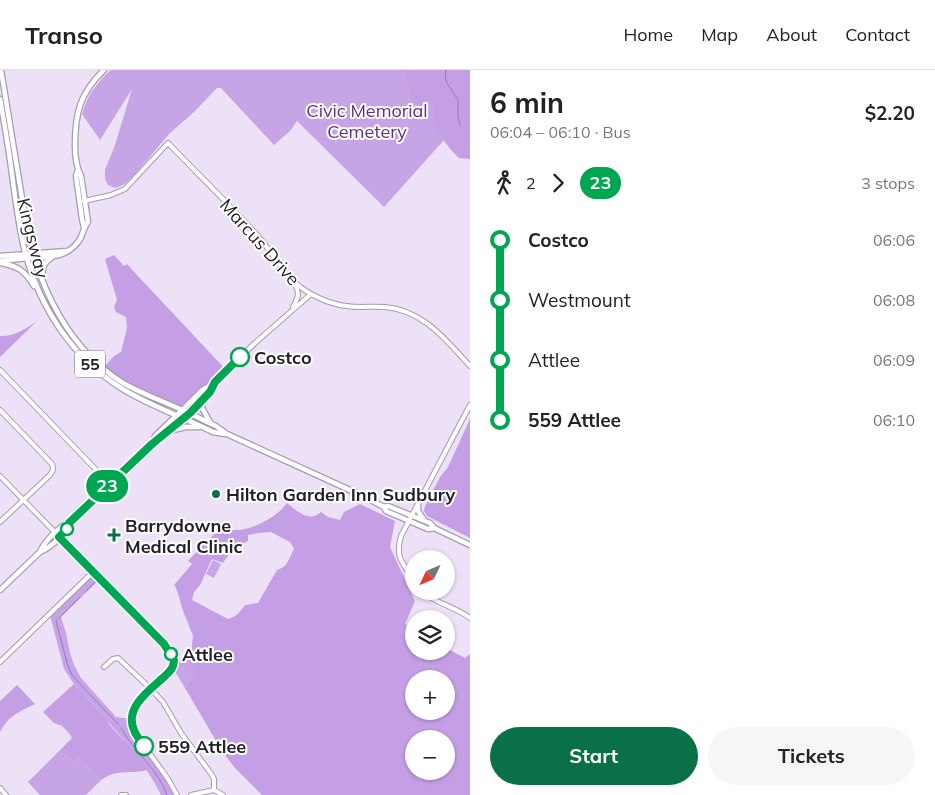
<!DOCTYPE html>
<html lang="en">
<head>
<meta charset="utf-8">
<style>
	:root { --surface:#fff; --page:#f6f6f6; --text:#222; --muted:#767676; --line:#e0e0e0; --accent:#0a7047 }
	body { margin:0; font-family:Mulish,sans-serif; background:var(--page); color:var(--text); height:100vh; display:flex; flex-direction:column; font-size:19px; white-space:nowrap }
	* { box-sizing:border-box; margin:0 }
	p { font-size:16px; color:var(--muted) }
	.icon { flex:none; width:28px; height:28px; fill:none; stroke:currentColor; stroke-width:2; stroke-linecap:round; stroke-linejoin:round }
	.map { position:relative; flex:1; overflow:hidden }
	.details { display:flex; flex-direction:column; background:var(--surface); width:465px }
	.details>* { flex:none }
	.badge { padding:0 10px; border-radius:16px; font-size:18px; line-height:32px }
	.needle { width:32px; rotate:226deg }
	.fabs { position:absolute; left:405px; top:480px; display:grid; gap:10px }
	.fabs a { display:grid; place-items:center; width:50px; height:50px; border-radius:50%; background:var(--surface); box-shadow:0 1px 4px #0004; font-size:25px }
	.map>.badge { position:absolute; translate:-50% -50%; box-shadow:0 0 0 2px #fff }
	.legs { display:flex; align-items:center; gap:8px; height:55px; padding:0 20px; font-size:16px }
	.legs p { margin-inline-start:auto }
	.head { display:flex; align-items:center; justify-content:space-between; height:85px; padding:0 20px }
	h1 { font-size:28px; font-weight:700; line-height:38px }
	.action { display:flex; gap:10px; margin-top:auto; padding:10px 20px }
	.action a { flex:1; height:58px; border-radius:30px; background:var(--accent); color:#fff; font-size:20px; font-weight:700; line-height:58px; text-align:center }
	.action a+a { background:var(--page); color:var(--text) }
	ul { padding:0 20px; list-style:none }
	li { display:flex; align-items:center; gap:18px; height:60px; font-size:19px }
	li i { display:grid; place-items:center; width:8px; height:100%; margin:0 6px; background:currentColor }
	li i::after { content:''; width:12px; height:12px; margin:-6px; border:4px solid; border-radius:50%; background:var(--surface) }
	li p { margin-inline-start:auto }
	li:first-child i { background:linear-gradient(#0000 50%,currentColor 0) }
	li:last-child i { background:linear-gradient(currentColor 50%,#0000 0) }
	header { display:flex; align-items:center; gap:30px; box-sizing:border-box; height:70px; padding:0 25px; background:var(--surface); border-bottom:1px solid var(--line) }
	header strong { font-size:24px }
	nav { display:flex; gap:28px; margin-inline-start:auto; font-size:18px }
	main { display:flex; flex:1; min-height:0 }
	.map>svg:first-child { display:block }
	.green { fill:#c7a4e5 }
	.forest { fill:#c59fe5; fill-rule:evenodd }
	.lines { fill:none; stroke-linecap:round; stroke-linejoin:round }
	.stream { stroke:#9c77ba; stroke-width:1 }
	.minor-casing { stroke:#a79bb1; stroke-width:6 }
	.major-casing { stroke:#a79bb1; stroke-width:7 }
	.minor { stroke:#fff; stroke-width:4 }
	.major { stroke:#fff; stroke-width:4.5 }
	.line-1-casing { stroke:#fff; stroke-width:11 }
	.line-1 { stroke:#00a651; stroke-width:8 }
	.stop-1-dot { fill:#fff; stroke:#00a651; stroke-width:2.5 }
	.poi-dot { fill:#0a7047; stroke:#fff; stroke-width:2 }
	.labels { text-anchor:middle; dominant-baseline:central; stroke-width:4; stroke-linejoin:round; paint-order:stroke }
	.shield { fill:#fff; stroke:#666369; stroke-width:1 }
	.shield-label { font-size:16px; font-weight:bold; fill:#242029 }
	.park-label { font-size:18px; fill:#5e2e7f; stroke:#fff }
	.street-label { font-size:18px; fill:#242029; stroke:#fff }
	.stop-label { font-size:18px; font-weight:bold; fill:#242029; stroke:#fff; text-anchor:start }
	.poi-label { font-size:18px; font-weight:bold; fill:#242029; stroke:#fff; text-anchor:start }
</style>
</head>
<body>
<header>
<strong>Transo</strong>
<nav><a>Home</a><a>Map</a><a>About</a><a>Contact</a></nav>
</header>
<main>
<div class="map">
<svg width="470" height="725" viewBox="0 0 470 725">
	<rect width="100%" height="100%" fill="#ede1f8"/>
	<!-- green -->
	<path class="green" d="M111,0H404L414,32L432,34C432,48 438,58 444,70L384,137L297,51L290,61L274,75L221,18H217L194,42L169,64L132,108L123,115L116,118L108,115L105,109V100L115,75L132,19L100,70L82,44C87,26 97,12 111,0Z
		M213,490L221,494L214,508L206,504Z
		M94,502L100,509L61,547L66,563L70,583L74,595L81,608L116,647L132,649L133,658L177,725H161C147,697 129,675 108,652L109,651L74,614L64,599L50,545Z
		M184,586L193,601L191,608L185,618L173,598L175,591L179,590Z
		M59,681L75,692L79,688L101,710L86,725H40L28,712Z"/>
	<!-- forest -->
	<path class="forest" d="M404,0H470V89L459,88C444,74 432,55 432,34L423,37L412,31Z
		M114,185L124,196L127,194L137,205L227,301L202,320L182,340L124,313L104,297L114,286L121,282L127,258L126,247L116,242L114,237L117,230L105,189Z
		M36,252L0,287V266C14,267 25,259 36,252Z
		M470,349V468L427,446L424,441L425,436L440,407L448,397Z
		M287,433C297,441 309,453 321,442L328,447L340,450L344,442L360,434L395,451L390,477L415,531L405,554L414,559V581H446V578L465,588L470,584V725H262L235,698L222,681L185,618L191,608L193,601L184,586L192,579V575L193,566L182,538L179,527L176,518L174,515L192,494L188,491C193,486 212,465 216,463C221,460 234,460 240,460C257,457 277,447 287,433ZM271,462L290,472L294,479C289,488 288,497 277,500L258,533L245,535C240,542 236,547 228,549L192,530L194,522L200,515L212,489L223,493C229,483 237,476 248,471V465L259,463ZM414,609H446V641H414ZM414,669H446V701H414Z
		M74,614L109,651L108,653L138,686L147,700C129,705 118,698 101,710L79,688L75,692L59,681L72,668L69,663L62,656L54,653L43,642Z
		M17,615L35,634C19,642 9,645 0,662V631Z"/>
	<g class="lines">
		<!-- stream -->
		<path class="stream" d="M446,0L445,7L447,13L458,30V47L460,56
			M87,520L95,512
			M80,527L56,551L67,593L72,605L82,616L118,654
			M121,658C133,680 160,702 167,725"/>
		<!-- minor casing -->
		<g class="minor-casing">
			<path id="minor" d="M84,131L111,125L125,119L168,73C198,104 229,134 258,166C275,186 287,211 311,224C322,230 334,235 347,236C359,238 372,236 385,237C423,240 446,270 470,296
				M293,237C298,228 300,223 295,214
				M0,300L105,409L111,413
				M0,340L52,394C54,399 53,401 50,405L0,452
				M182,340L202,320L215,312L255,273L311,224
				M190,343L210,322L215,312
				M0,406L164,574C170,582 177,589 172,600C165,606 158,613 151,619C138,632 125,643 135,663L168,709L177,725
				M414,510C402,492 395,488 401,466L470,335
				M422,521C434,533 456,537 470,548
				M0,592L93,502
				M104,597L113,589L118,588L149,617L163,632L181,663L212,705L214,709V720
				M0,718L6,725
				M121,725H126
				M191,725L214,720L223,725"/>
		</g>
		<!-- major casing -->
		<g class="major-casing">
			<path id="major" d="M1,0L27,159C40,220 69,279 123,313C142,324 163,331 182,340C194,345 205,351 216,356L227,364L363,426L384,437L386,441L428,459L434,458
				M0,29C4,52 8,74 11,97C15,125 18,154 25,182C40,238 72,287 121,318C150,336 183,347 213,362L225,364
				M78,100L76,106L82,149L84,157
				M0,186L67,181
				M0,191C9,190 18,189 27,188C46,187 65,189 78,172C83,166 83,158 88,152L81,106C76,97 75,86 75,75C75,43 80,23 104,0
				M1,193C18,196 25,201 34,216
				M42,207C43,198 43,193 51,188
				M203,330L202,338L210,352
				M173,360L186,357H199
				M153,372L155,366L182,340
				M418,433V441L424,450
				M384,437L388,436L425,451L430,453L434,458L470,475
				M40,482C44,472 59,456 69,453L152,374L190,343
				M0,520L40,482C50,478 66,464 69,453"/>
		</g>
		<!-- minor -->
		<use href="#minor" class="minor"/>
		<!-- major -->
		<use href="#major" class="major"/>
	</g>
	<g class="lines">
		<!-- line-1 casing -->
		<g class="line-1-casing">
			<path id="line-1" d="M144,676C141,671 136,666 134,660C124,637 150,620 165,606C170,601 174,598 174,590L164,574L59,467L67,459L69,453L152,374L190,343L210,322L215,312L240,287"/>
		</g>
		<!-- line-1 -->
		<use href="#line-1" class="line-1"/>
	</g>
	<!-- markers -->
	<g class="stop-1-dot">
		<circle cx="240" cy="287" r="9"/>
		<circle cx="67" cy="459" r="6"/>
		<circle cx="171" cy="584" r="6"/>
		<circle cx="144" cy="676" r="9"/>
	</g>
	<g class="poi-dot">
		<circle cx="216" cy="424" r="5"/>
		<path d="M111.5 457.5h5v5h5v5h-5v5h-5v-5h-5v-5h5z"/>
	</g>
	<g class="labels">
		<!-- shield labels -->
		<rect class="shield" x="75" y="280.5" width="30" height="27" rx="4"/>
		<g class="shield-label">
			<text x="90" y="294">55</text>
		</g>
		<!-- park labels -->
		<g class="park-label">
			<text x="367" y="40">Civic Memorial<tspan x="367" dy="21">Cemetery</tspan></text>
		</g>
		<!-- street labels -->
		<g class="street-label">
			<text transform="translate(33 168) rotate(76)">Kingsway</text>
			<text transform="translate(260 172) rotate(48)">Marcus Drive</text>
		</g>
		<!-- stop labels -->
		<g class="stop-label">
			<text x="254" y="287">Costco</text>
			<text x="182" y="584">Attlee</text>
			<text x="158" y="676">559 Attlee</text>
		</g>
		<!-- poi labels -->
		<g class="poi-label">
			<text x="226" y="424">Hilton Garden Inn Sudbury</text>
			<text x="125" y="455">Barrydowne<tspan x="125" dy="21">Medical Clinic</tspan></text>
		</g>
	</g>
</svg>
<div class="fabs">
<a><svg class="needle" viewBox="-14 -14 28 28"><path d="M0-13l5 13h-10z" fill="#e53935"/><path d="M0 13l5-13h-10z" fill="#767676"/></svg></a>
<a><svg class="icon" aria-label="layers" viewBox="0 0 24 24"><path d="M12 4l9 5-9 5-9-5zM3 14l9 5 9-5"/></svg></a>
<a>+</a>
<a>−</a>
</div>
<b class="badge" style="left:107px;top:416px;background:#00a651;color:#fff">23</b>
</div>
<section class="details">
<div class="head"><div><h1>6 min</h1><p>06:04 – 06:10 · Bus</p></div><b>$2.20</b></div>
<div class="legs"><svg class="icon" aria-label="walk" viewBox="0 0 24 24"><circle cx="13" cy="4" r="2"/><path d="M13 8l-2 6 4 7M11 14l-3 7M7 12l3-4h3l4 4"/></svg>2<svg class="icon" aria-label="forward" viewBox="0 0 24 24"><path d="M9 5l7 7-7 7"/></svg><b class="badge" style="background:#00a651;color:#fff">23</b><p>3 stops</p></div>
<ul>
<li><i style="color:#00a651"></i><b>Costco</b><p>06:06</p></li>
<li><i style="color:#00a651"></i><span>Westmount</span><p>06:08</p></li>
<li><i style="color:#00a651"></i><span>Attlee</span><p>06:09</p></li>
<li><i style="color:#00a651"></i><b>559 Attlee</b><p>06:10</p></li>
</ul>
<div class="action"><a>Start</a><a>Tickets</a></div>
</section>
</main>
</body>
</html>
